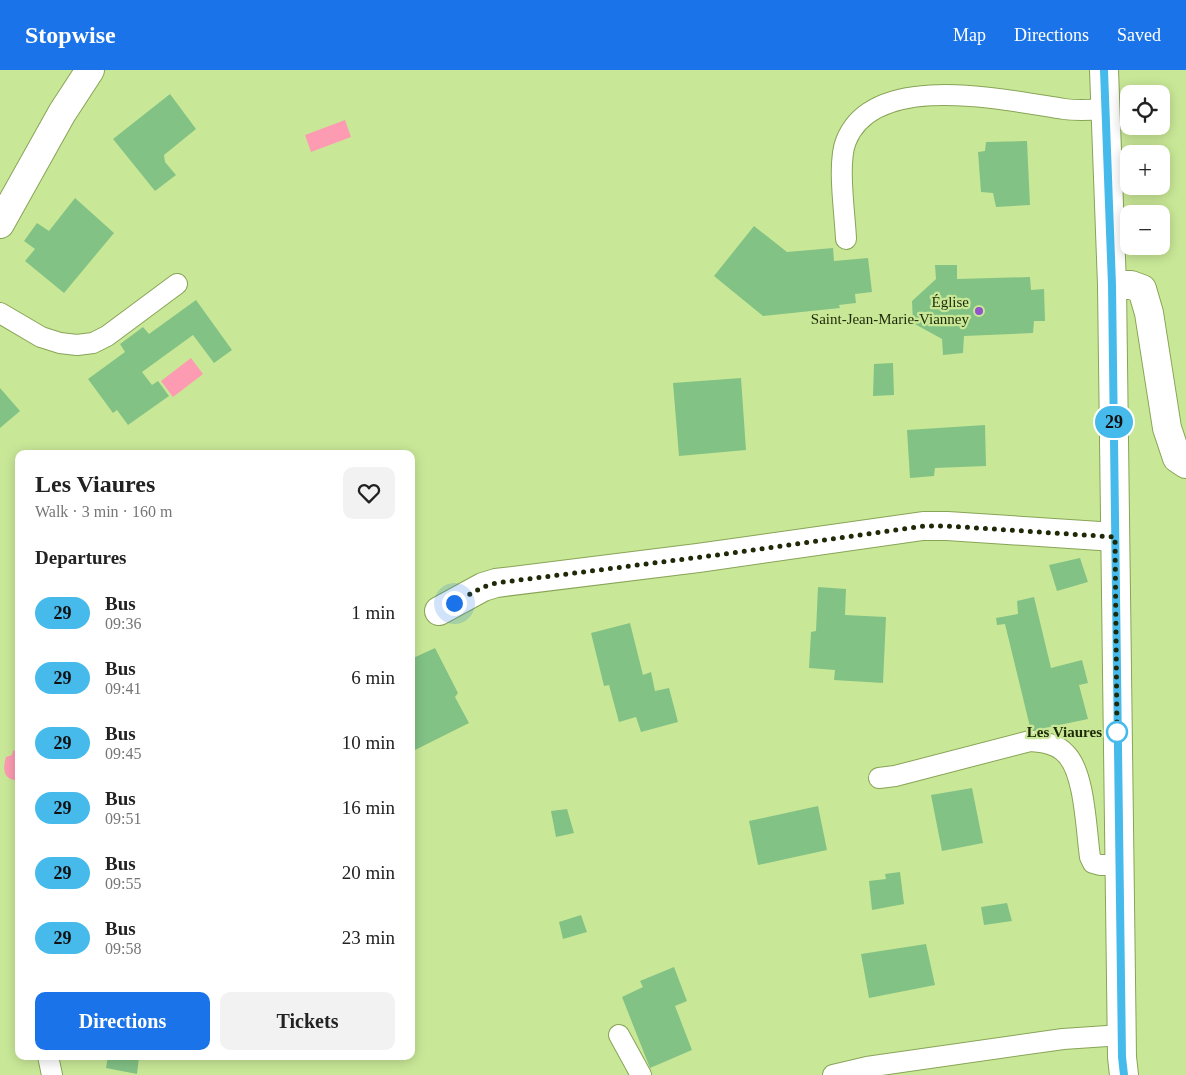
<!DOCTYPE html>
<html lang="en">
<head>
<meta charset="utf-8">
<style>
	:root { --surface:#fff; --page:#f2f2f2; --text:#222; --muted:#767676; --accent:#1a73e8 }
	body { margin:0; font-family:Georgia,serif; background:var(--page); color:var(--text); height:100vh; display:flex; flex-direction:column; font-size:19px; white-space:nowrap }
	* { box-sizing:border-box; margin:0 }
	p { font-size:16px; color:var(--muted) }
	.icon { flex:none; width:28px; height:28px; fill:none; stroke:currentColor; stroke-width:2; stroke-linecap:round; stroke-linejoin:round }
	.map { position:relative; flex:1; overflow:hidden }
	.side { position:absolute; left:15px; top:380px; width:400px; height:610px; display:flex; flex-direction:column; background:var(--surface); border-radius:10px; box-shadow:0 2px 12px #0003 }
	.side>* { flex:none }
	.badge { padding:0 10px; border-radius:16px; font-size:18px; line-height:32px }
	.fabs { position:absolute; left:1120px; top:15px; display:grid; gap:10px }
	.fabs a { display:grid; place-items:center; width:50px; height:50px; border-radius:10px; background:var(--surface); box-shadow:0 2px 12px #0003; font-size:25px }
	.you { position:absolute; width:25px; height:25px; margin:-12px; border:4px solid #fff; border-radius:50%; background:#1a73e8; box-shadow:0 0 0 8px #1a73e833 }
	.map>.badge { position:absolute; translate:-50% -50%; box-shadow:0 0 0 2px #fff }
	h2 { padding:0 20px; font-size:19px; line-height:45px }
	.round { display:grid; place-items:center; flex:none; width:52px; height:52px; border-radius:10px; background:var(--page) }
	.overview { display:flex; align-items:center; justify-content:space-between; height:85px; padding:0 20px }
	h1 { font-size:24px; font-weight:800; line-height:38px }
	.primary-button { display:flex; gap:10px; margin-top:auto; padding:10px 20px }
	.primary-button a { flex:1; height:58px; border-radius:10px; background:var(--accent); color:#fff; font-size:20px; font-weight:800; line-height:58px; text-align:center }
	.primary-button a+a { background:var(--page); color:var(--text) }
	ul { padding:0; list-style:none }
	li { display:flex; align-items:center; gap:15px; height:65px; padding:0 20px }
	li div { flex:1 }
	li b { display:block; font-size:19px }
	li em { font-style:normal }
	li .badge { min-width:55px; font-weight:700; text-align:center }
	header { display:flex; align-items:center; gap:30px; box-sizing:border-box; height:70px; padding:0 25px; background:var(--accent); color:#fff }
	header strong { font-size:24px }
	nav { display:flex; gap:28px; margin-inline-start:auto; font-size:18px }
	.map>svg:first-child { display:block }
	.water { fill:#fc9bb1 }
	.building { fill:#82c285 }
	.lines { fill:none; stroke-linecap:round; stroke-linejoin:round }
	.service-casing { stroke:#88a457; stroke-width:22 }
	.minor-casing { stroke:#88a457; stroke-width:30 }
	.secondary-casing { stroke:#88a457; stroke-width:30 }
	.service { stroke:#fff; stroke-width:20 }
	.minor { stroke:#fff; stroke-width:28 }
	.secondary { stroke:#fff; stroke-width:28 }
	.line-casing { stroke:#fff; stroke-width:11 }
	.line { stroke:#47baec; stroke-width:8 }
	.walk { stroke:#1e2908; stroke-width:5; stroke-dasharray:0 9 }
	.poi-dot { fill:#9254ca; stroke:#c9e897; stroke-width:2 }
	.stop-dot { fill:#fff; stroke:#47baec; stroke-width:2.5 }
	.labels { text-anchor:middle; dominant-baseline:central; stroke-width:4.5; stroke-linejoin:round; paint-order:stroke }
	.poi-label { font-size:15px; fill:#1e2908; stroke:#c9e897; text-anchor:end }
	.stop-label { font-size:15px; font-weight:bold; fill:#1e2908; stroke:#c9e897; text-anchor:end }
</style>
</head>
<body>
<header>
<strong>Stopwise</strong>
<nav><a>Map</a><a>Directions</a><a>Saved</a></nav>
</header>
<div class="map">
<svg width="1186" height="1005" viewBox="0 0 1186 1005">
	<rect width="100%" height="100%" fill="#c9e897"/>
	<!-- water -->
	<path class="water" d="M345,50L351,67L311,82L305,65Z
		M191,288L203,304L173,327L161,311Z
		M19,678V710C4,711 2,700 6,687L12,685L13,681Z"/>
	<!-- building -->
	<path class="building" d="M170,24L196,59L164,85L165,92L176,105L155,121L113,69Z
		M1027,71L1030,135L996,137L993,123L981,122L978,82L985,81L986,72Z
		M75,128L114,163L64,223L25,191L35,179L24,171L37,153L49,161Z
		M754,156L787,182L833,178L834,191L868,188L872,222L855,224L856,233L839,235L840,238L763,246L714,206Z
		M935,195H957V209L1030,207L1031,220L1044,219L1045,251H1034L1033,263L964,266L963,283L943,285L942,269L913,253L912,231L936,209Z
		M196,230L232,280L214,293L193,265L142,302L152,315L158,311L169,326L128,355L117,340L113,343L88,309L125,282L120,274L143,257L149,264Z
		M893,293L894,325L873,326L874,294Z
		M741,308L746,380L679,386L673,313Z
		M0,318L20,341L0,358Z
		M985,355L986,396L935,398L934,406L910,408L907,360Z
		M1080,488L1088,512L1057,521L1049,495Z
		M818,517L846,519L845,545L886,547L883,613L834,610L835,600L809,598L811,562L816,561Z
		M1034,527L1051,598L1082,590L1088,613L1079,615L1088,649L1031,661L1005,554L997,555L996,548L1018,544L1017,531Z
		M630,553L643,605L651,602L655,621L669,618L678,652L641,662L636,647L619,652L609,615L604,616L591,563Z
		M435,578L458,623L455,627L469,653L411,682V589Z
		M972,718L983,773L942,781L931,725Z
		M818,736L827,780L758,795L749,751Z
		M567,739L574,763L556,767L551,741Z
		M900,802L904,834L872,840L869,811L886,809L885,804Z
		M1007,833L1012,851L984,855L981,837Z
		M581,845L587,862L563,869L559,852Z
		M926,874L935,915L869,928L861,884Z
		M674,897L687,931L675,936L692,980L650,998L622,927L643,917L640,911Z
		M108,986L139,987L137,1004L106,998Z"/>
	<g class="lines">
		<!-- service casing -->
		<g class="service-casing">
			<path id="service" d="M846,169C845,144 837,93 846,71C874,0 1005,30 1064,39C1078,41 1092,40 1105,39
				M0,243L41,267L60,273L77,275L93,273L107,266L177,214
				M879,708L895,706L1030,671C1044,672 1057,674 1066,684C1085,703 1086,760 1090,787L1093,793L1100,795H1119
				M619,965L641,1005
				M48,986L52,1005
				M833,1005L867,997L1063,969L1122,965"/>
		</g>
		<!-- minor casing -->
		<g class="minor-casing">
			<path id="minor" d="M0,154L62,43L90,0
				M1112,215H1131L1142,219L1149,243L1167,358L1177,388L1186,394
				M439,541L483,517L496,513L698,488L923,456H947L1115,467"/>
		</g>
		<!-- secondary casing -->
		<g class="secondary-casing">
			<path id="secondary" d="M1104,0L1112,215L1122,987L1124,1005"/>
		</g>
		<!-- service -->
		<use href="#service" class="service"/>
		<!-- minor -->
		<use href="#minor" class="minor"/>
		<!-- secondary -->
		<use href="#secondary" class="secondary"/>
	</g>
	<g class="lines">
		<!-- line casing -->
		<g class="line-casing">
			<path id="line" d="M1104,0L1112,215L1122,987L1124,1005"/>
		</g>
		<!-- line -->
		<use href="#line" class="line"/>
		<!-- walk -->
		<path class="walk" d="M454,533L483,517L496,513L717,485L924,456H947L1115,467L1117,662"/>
	</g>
	<!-- markers -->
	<circle class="poi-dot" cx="979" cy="241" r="5"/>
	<circle class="stop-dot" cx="1117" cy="662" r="10"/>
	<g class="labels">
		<!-- poi labels -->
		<g class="poi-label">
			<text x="969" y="232">Église<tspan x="969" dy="17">Saint-Jean-Marie-Vianney</tspan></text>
		</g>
		<!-- stop labels -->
		<g class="stop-label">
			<text x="1102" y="662">Les Viaures</text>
		</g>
	</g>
</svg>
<div class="fabs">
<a><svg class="icon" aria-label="locate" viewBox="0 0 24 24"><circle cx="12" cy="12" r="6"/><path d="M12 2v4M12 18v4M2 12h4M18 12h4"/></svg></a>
<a>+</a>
<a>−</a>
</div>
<div class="you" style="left:454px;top:533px"></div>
<b class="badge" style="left:1114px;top:352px;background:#47baec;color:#111">29</b>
<section class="side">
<div class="overview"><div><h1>Les Viaures</h1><p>Walk · 3 min · 160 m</p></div><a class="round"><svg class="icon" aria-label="heart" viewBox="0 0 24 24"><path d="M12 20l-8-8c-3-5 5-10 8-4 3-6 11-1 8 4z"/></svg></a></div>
<h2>Departures</h2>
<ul>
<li><span class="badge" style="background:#47baec;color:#111">29</span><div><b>Bus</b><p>09:36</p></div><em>1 min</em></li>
<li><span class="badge" style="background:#47baec;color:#111">29</span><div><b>Bus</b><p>09:41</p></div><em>6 min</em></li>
<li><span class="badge" style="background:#47baec;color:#111">29</span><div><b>Bus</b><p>09:45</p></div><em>10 min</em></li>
<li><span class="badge" style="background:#47baec;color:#111">29</span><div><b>Bus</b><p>09:51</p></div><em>16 min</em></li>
<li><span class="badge" style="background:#47baec;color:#111">29</span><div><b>Bus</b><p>09:55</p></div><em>20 min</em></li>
<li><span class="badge" style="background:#47baec;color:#111">29</span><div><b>Bus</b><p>09:58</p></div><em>23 min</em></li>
</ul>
<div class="primary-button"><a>Directions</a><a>Tickets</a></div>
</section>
</div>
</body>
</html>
